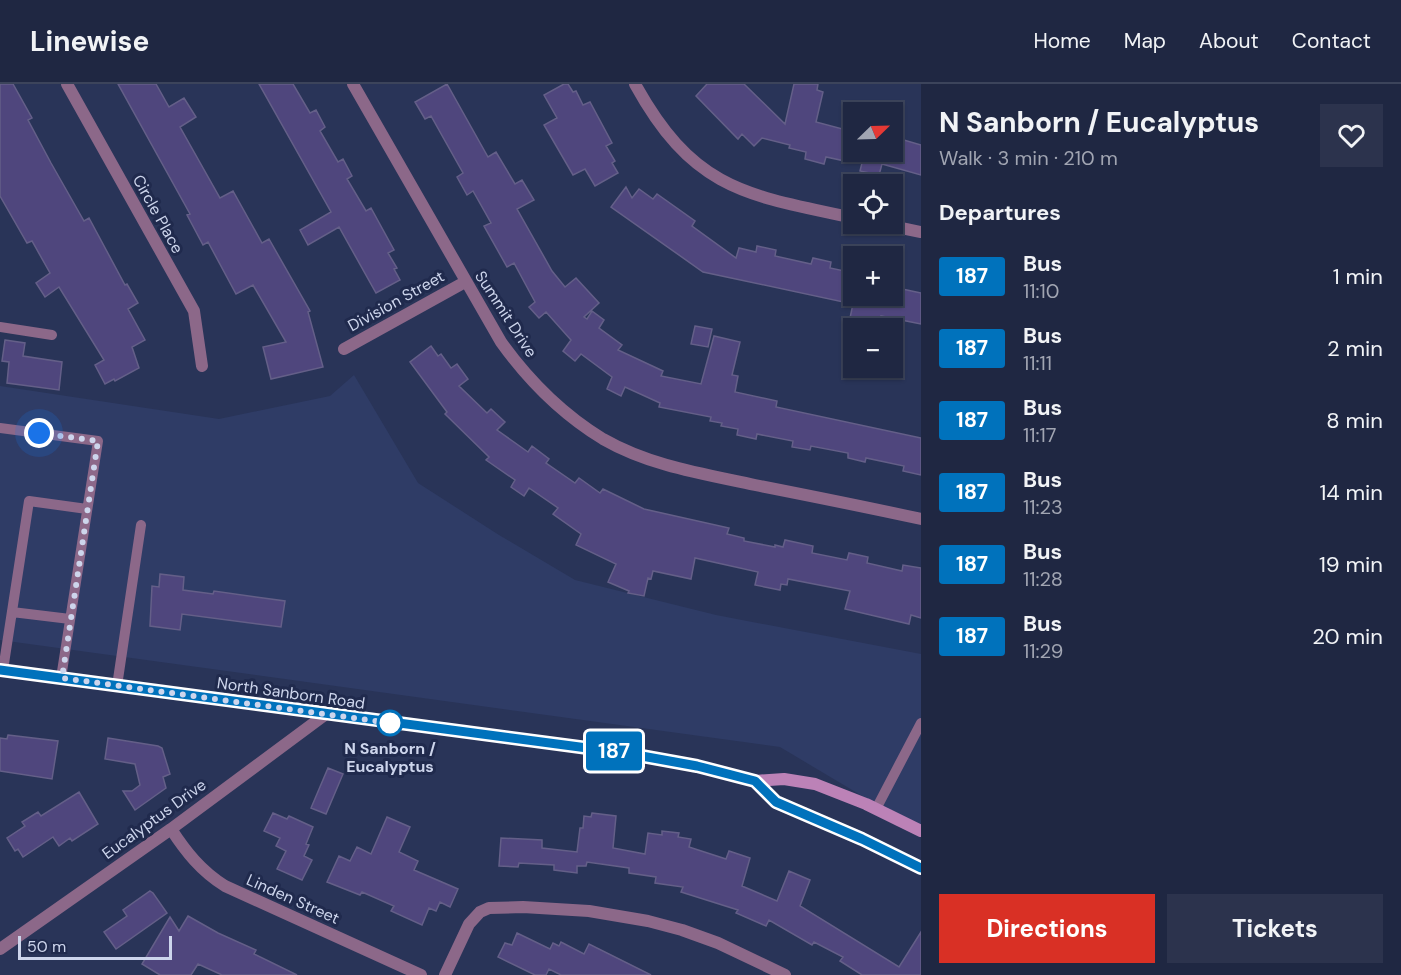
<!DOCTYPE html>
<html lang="en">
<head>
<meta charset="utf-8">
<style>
	:root { --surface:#1f2742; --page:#2c334d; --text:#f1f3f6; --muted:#a1a5b2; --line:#3c445b; --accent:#d93025 }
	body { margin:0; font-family:"DM Sans",sans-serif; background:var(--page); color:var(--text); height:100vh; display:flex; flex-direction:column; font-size:22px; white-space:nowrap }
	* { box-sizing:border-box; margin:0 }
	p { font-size:20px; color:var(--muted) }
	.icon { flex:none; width:33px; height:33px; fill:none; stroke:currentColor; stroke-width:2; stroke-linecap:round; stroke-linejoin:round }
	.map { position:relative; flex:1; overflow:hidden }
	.side { display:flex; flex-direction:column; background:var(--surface); width:480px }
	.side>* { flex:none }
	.badge { padding:0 12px; border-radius:4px; font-size:21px; line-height:39px }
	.needle { width:39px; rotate:67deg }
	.buttons { position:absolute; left:843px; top:18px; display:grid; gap:12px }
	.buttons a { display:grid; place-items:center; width:60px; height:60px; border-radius:0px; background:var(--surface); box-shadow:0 2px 4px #0004,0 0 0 2px var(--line); font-size:30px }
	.scale { position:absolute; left:18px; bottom:15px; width:154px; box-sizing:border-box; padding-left:6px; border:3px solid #cdd5ec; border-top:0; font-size:16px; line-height:21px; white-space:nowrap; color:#cdd5ec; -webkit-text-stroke:4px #202a4d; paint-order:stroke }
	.you { position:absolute; width:30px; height:30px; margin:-15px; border:4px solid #fff; border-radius:50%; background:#1a73e8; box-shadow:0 0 0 9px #1a73e833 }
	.map>.badge { position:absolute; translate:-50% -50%; box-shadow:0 0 0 3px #fff }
	h2 { padding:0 18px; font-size:22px; line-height:54px }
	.round { display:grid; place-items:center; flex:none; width:63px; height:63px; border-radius:0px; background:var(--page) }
	.overview { display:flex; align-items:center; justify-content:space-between; height:102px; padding:0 18px }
	h1 { font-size:28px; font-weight:700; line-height:45px }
	.primary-button { display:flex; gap:12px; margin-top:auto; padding:12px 18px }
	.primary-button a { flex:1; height:69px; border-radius:0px; background:var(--accent); color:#fff; font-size:24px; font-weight:700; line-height:69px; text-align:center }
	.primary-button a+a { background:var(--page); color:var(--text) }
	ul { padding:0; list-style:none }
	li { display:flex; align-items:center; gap:18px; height:72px; padding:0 18px }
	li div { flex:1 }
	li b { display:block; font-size:22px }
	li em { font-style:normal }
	li .badge { min-width:66px; font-weight:700; text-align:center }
	header { display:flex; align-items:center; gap:36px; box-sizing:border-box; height:84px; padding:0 30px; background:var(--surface); border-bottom:2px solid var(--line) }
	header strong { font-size:28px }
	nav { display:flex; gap:33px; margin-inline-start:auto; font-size:21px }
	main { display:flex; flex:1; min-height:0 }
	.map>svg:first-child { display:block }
	.built { fill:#2f3c66 }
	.building { fill:#4f467d; stroke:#645f88; stroke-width:1.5 }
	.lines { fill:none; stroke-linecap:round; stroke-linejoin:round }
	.service { stroke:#8c6889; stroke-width:10 }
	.minor { stroke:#8c6889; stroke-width:12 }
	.secondary { stroke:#bc82b7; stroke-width:12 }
	.line-casing { stroke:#fff; stroke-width:14 }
	.line { stroke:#0072bc; stroke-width:9 }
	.walk { stroke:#cdd5ec; stroke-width:6; stroke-dasharray:0 10.8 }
	.stop-dot { fill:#fff; stroke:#0072bc; stroke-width:3 }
	.labels { text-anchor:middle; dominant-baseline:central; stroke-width:6; stroke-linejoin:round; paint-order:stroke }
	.street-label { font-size:16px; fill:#cdd5ec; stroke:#202a4d }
	.stop-label { font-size:16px; font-weight:bold; fill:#cdd5ec; stroke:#202a4d }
</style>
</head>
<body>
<header>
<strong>Linewise</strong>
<nav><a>Home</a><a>Map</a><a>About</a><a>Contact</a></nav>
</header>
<main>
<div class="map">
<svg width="921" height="891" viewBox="0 0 921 891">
	<rect width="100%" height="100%" fill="#293458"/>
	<!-- built -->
	<path class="built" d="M354,291L418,399L499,451L575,496L716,531L921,570V747L780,663L0,556V302L219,335L330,312Z"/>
	<!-- building -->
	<path class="building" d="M0,0H13L32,34L28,36L51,79L84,137L89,134L125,201L127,200L138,219L128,225L145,256L132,263L139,284L115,297L114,295L105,300L95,281L104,276L59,203L45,213L36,199L50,189L32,157L27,159L0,112Z
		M118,0H156L169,23L184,14L196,33L180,43L220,114L233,107L262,159L269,155L310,227L308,228L323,283L271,295L263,263L286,258L253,201L236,210L208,158L203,161L187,131L190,130Z
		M259,0H293L310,29L316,26L325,43L320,47L338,78L343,75L352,92L347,95L366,127L371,124L394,166L388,169L397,184L394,185L400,196L376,209L339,143L308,161L300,146L331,128Z
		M447,0L488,73L496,68L515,100L522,96L534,116L517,125L552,187L565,203L576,194L599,219L584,233L587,235L592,227L604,236L599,244L622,261L618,266L663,287L661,292L701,300L714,252L740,258L732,291L738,292L735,308L777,317L776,323L921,354V391L903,387L904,382L866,374L865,378L848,374V369L811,362L810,366L792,363L793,357L757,350L756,355L737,351L738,345L721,342L722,339L710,337L711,333L659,323L660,319L625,303L621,312L607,305L612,293L581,270L575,277L563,267L571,256L546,228L539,234L529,223L535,218L514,179L507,183L484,142L491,139L473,107L467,111L457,93L463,89L431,32L425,35L415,18Z
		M564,0H568L573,8L576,7L583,21L590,18L612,59L606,62L615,77L612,79L618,89L595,102L585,85L573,91L544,41L557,34L544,11Z
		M707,0H744L785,40L794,0H818L817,6L823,8L816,38L854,48V79L826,73L824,80L805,75L806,68L789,64L790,61L762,54L754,62L742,50L738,55L696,12Z
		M897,54L921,61V91L882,80L879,91L860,87L863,75L854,72L855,68H894Z
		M626,103L632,114L639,105L653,115L657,110L695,137L692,142L736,174L739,164L756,168L757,162L776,166L775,172L811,180L813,174L831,178L830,184L854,189V218L855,212H892V206L902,208V205L921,209V240L881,232L879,240L850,234L853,220L703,188L611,123Z
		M695,242L712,245L708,263L691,260Z
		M5,256L25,259L23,272L62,278L59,306L7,299L9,278L2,277Z
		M431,262L438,272L441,270L451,284L457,280L468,295L459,302L487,329L491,325L505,338L497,346L528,368L532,362L549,375L546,379L575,399L579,394L600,409L603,405L644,425L729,444L727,450L744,454V457L775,463V461L783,463L785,456L813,462L812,469L847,476L849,469L868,473L867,479L902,487L903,481L921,484V534L911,531L909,540L845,525L850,507L788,495L787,501L781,500L780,506L755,501L758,488L695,474L691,495L653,487L651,495L648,494L644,512L628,509L629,507L608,498L616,480L576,461L581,450L553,430L558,424L529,404L524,412L511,403L515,396L486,376L489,373L445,330L447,328L410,278Z
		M160,490L184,493L183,506L213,510L214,507L285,517L281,543L182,530L180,546L150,542L152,502L159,503Z
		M8,651L58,657L52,695L0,687V654L7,655Z
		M108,654L158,662L162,664L170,690L163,693L166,704L135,726L123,707H132L140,701L135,680L105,675Z
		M328,684L343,690L326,730L311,724Z
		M79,708L98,740L72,757L70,754L59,762L53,753L23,773L18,765L15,767L7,754L25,742L22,738L38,728L41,732Z
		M273,729L287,735L289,732L313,743L306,760L309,761L304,772L312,776L302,796L277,785L286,767L276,762L280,754L264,747Z
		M592,729L616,732L613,764L645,770L648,749L662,751V747L679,749L678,753L691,755L689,763L726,775L729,767L750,774L742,802L777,817L789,787L810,796L800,822L899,883L921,848V891H862L840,877L843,873L814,858L812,861L769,836L766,842L736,829L738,826L681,808L683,803L655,799L656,793L629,789V784L587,778L586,782H577V789L554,786V781L519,779L518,783L499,782L501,754L542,756V764L577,768L580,744H583L584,732L591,733Z
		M387,733L410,743L399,768L418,777L414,786L458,805L450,823L440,818L436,827L429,824L422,841L391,827L394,822L362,808L360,811L327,798L339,772L350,777L357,763L371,770Z
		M150,807L153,809L167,829L116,865L104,848L127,832L123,826Z
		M188,832L218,849L256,866L254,870L297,891H222L198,880L191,891H160L142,880L170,833L179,847Z
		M517,849L550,865L553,859L559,862L561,858L584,870L589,860L651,891H561L549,885L546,891H535L498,873L505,859L512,861Z"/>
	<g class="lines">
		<!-- service -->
		<path class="service" d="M0,243L52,251
			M0,344L98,357L61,594
			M12,528L70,535
			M3,586L29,417L87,425
			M117,602L141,441
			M876,725L921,639"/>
		<!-- minor -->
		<path class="minor" d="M67,0L194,227L202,282
			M353,0L501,258C529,297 562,330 603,355C650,382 704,390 755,401C811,412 866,423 921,435
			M635,0C693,105 744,111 854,134
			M882,140L921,148
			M344,265L465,198
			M171,745C186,768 201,787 225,802L421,891
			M0,865L171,745L326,630
			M445,891L469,840L480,828L489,824L523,823L589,827L648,837L682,846L718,859L785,891"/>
		<!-- secondary -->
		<path class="secondary" d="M0,586L625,669L697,682L755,697L784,695L815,700L866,720L921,747
			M755,697L776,718L862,755L921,784"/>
	</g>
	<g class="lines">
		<!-- line casing -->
		<g class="line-casing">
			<path id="line" d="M0,586L625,669L697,682L755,697L776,718L862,755L921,784"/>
		</g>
		<!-- line -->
		<use href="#line" class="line"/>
		<!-- walk -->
		<path class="walk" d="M39,349L98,357L62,594L390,639"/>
	</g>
	<!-- markers -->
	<circle class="stop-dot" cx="390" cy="639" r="12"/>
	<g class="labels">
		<!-- street labels -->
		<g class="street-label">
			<text transform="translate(158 130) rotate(61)">Circle Place</text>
			<text transform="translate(396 217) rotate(-29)">Division Street</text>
			<text transform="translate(506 230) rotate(57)">Summit Drive</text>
			<text transform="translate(291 609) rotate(8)">North Sanborn Road</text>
			<text transform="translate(154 735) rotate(-36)">Eucalyptus Drive</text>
			<text transform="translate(293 815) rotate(24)">Linden Street</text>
		</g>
		<!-- stop labels -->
		<g class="stop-label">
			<text x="390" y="664">N Sanborn /<tspan x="390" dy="18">Eucalyptus</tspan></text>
		</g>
	</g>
</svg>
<div class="buttons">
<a><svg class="needle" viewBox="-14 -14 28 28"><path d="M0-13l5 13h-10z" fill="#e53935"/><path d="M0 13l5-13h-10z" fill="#a1a5b2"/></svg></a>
<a><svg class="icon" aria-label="locate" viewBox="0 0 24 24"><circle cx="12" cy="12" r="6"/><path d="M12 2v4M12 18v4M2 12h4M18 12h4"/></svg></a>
<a>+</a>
<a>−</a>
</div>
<div class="scale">50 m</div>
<div class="you" style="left:39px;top:349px"></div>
<b class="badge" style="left:614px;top:667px;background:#0072bc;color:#fff">187</b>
</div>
<section class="side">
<div class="overview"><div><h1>N Sanborn / Eucalyptus</h1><p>Walk · 3 min · 210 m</p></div><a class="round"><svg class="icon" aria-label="heart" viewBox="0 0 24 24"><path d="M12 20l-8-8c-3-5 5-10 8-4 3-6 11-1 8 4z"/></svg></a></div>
<h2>Departures</h2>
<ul>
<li><span class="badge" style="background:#0072bc;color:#fff">187</span><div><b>Bus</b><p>11:10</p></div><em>1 min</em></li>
<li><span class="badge" style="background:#0072bc;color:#fff">187</span><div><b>Bus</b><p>11:11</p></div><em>2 min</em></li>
<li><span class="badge" style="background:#0072bc;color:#fff">187</span><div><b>Bus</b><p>11:17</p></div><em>8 min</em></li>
<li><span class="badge" style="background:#0072bc;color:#fff">187</span><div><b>Bus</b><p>11:23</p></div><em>14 min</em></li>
<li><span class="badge" style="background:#0072bc;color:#fff">187</span><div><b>Bus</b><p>11:28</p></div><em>19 min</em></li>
<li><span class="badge" style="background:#0072bc;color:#fff">187</span><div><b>Bus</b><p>11:29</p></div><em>20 min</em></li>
</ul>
<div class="primary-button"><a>Directions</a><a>Tickets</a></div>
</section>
</main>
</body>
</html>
